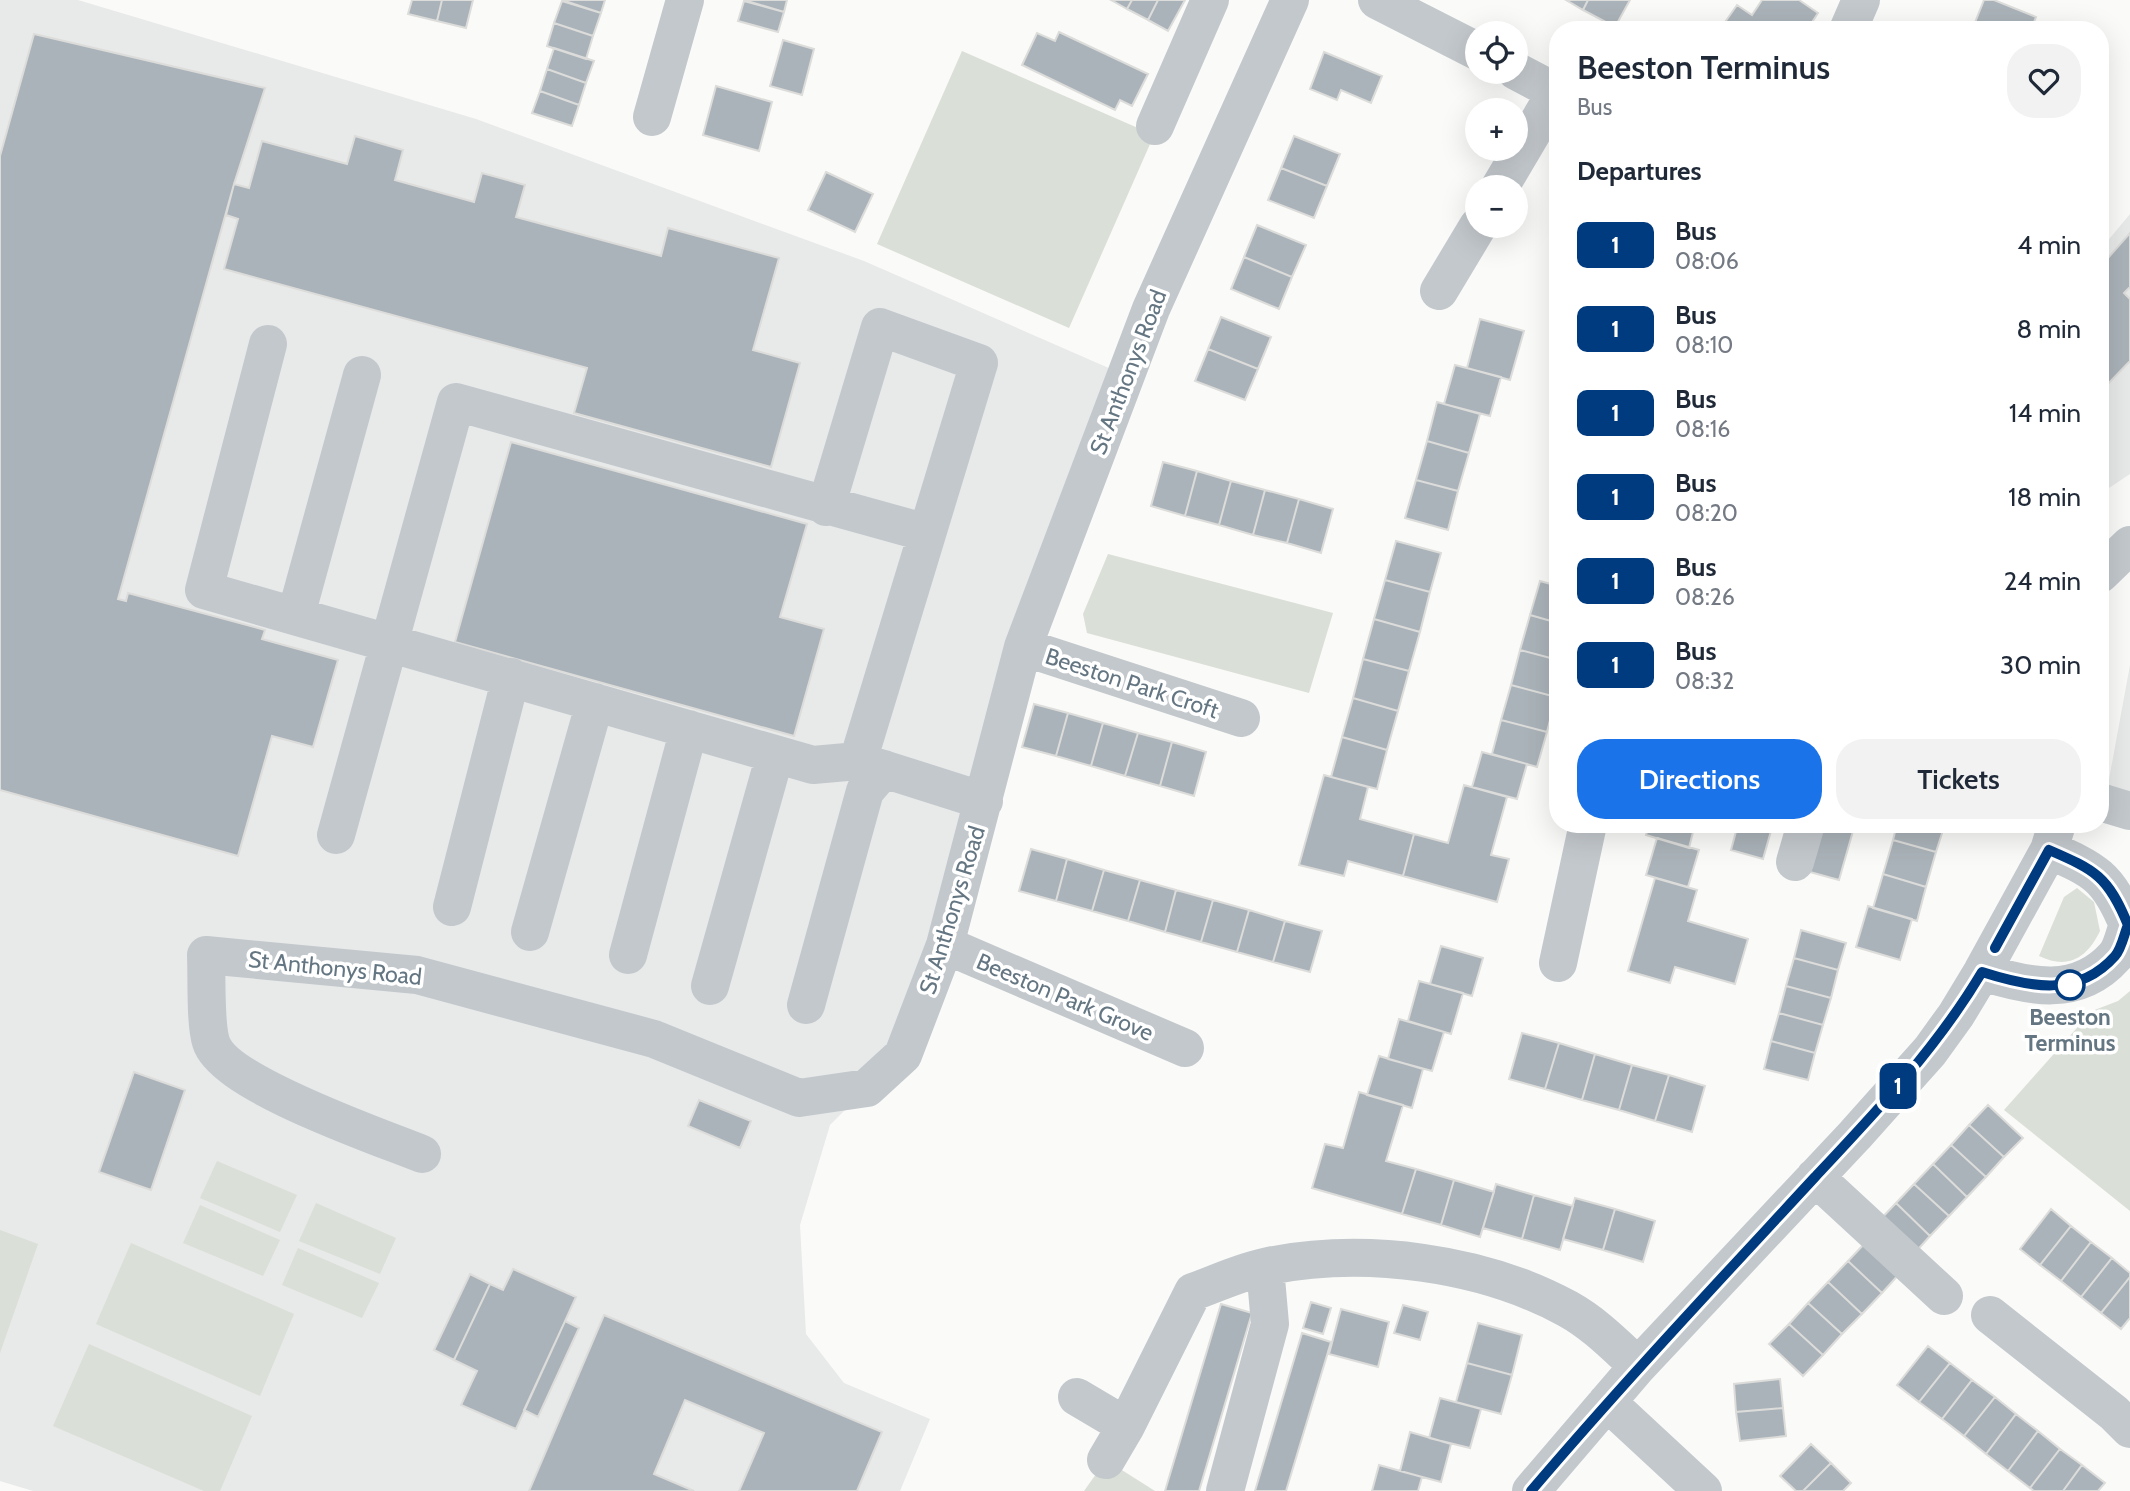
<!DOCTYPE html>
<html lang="en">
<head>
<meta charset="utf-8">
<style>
	:root { --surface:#fff; --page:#f2f2f3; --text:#1f2937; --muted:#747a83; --accent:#1a73e8 }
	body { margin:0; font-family:Cabin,sans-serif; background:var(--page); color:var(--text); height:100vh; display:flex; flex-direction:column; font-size:26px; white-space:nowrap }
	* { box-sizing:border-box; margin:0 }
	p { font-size:23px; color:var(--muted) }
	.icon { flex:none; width:38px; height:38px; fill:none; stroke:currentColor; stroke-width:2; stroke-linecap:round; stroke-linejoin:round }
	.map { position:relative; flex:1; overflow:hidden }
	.details { position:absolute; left:1549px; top:21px; width:560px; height:812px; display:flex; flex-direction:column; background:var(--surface); border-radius:28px; box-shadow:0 7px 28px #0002 }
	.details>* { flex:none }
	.badge { padding:0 14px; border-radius:10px; font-size:24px; line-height:46px }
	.fabs { position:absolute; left:1465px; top:21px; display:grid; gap:14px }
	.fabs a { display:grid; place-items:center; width:63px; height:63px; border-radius:50%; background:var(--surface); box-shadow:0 7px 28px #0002; font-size:35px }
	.map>.badge { position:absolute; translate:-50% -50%; box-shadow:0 0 0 4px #fff }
	h2 { padding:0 28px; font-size:26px; line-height:63px }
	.round { display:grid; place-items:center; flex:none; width:74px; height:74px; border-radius:28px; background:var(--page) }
	.overview { display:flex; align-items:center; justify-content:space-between; height:119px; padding:0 28px }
	h1 { font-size:33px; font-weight:600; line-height:52px }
	.cta { display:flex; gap:14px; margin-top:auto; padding:14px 28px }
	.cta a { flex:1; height:80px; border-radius:28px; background:var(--accent); color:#fff; font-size:28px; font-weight:600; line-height:80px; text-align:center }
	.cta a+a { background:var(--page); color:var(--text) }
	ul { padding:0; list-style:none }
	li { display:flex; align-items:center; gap:21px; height:84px; padding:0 28px }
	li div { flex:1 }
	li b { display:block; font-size:26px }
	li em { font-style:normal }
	li .badge { min-width:77px; font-weight:700; text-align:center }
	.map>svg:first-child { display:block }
	.built { fill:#e8e9e9 }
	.green { fill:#dadfd7 }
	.building { fill:#aab3b9; stroke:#dcdcda; stroke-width:2 }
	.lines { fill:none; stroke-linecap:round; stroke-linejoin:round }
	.minor { stroke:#c3c8cc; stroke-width:38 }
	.line-casing { stroke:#fff; stroke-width:16 }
	.line { stroke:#003b80; stroke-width:10 }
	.stop-dot { fill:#fff; stroke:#003b80; stroke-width:3.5 }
	.labels { text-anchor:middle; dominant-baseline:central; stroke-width:7; stroke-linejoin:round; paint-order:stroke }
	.street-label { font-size:23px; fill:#657683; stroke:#fff }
	.stop-label { font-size:23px; font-weight:bold; fill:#657683; stroke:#fff }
</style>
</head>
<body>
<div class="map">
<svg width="2130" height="1491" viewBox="0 0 2130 1491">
	<rect width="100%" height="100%" fill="#fafaf8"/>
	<!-- built -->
	<path class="built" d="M0,0H78L476,119L864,261L1127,376L945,945L867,1088L830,1125L800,1225L806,1334L844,1383L930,1419L900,1491H33L0,1481Z
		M2130,214V474L2109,488L2100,476V250Z
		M2130,665V823L2103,812Z"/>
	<!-- green -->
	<path class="green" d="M962,51L1154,135L1069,328L877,244Z
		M1108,554L1333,613L1309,693L1087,633L1083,614Z
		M2077,888L2094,902L2100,931C2087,958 2068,970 2039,956L2064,897Z
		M2130,991V1211L2004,1110L2092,1011L2118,1001Z
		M217,1161L297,1195L280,1232L200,1198Z
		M316,1203L396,1238L380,1274L299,1241Z
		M200,1205L280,1240L263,1276L183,1243Z
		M0,1230L38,1244L0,1353Z
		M131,1243L294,1314L260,1396L96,1324Z
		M298,1248L379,1283L362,1318L282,1285Z
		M89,1344L252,1416L220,1491H204L53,1426Z
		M1106,1460L1155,1491H1084Z"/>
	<!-- building -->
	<path class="building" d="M412,0H442L437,21L408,14Z
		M442,0H473L466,28L437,21Z
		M562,0H605L601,13Z
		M744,0H787L784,12Z
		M1111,0H1132L1127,9Z
		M1132,0H1158L1148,20L1127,9Z
		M1158,0H1185L1168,31L1148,20Z
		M1566,0H1588L1583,10Z
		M1588,0H1630L1615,27L1583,10Z
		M1762,0H1799L1818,13L1807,30H1729L1723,25L1737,5L1752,15Z
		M1984,0H1994L2036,17L2031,30H1972Z
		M562,1L601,13L593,36L554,23Z
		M744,1L784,12L778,32L738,21Z
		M554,23L593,36L586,59L547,46Z
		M1059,32L1148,74L1132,106L1120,100L1115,110L1022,65L1037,33L1055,41Z
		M34,34L265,88L234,184L118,599L126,601L128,593L265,630L262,639L338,660L313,747L272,736L238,856L0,790V156Z
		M783,40L814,49L802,95L770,86Z
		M554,48L594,61L586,83L547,69Z
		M1324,52L1382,76L1371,103L1341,90L1337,100L1310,89Z
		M547,69L586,83L579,105L540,91Z
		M716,86L772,102L759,151L703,135Z
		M540,91L579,105L572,126L532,113Z
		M355,136L403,150L395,180L474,202L482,173L525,185L516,217L661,256L668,228L779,258L753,350L800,363L771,467L574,413L587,368L224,269L238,219L226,215L234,184L249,188L262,141L347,164Z
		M1294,136L1340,154L1327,186L1281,168Z
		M1281,168L1327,186L1314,218L1268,200Z
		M826,172L873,194L855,232L808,210Z
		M1257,225L1306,245L1292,277L1244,257Z
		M2130,233V287L2124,293L2130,299V361L2106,386L2100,381V267Z
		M1244,257L1292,277L1279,309L1231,289Z
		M1221,317L1271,337L1258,369L1208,349Z
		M1480,319L1524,331L1510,380L1467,368Z
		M1208,349L1258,369L1245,400L1195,381Z
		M1455,365L1501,377L1490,416L1444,404Z
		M1437,402L1480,414L1469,453L1427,441Z
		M1427,441L1469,453L1458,491L1416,480Z
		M511,442L807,524L780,617L824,629L794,736L455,642Z
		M1163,462L1197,471L1185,516L1151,506Z
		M1197,471L1231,481L1219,525L1185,516Z
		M1416,480L1458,491L1448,530L1405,518Z
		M1231,481L1265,490L1253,535L1219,525Z
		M1265,490L1299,499L1287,543L1253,535Z
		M1299,499L1333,509L1321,553L1287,543Z
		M1558,537V561L1551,560Z
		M1396,541L1441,553L1430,592L1385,580Z
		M1385,580L1430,592L1420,632L1374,619Z
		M1540,581L1558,586V623L1530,615Z
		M1530,615L1558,623V660L1520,650Z
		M1374,619L1420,632L1409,671L1363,659Z
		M1520,650L1558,660L1556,697L1511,685Z
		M1363,659L1409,671L1398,711L1353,698Z
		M1511,685L1556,697L1547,732L1501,720Z
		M1353,698L1398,711L1387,750L1342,737Z
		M1034,704L1068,713L1056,756L1022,747Z
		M1068,713L1103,723L1091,766L1056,756Z
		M1501,720L1547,732L1537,767L1492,754Z
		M1103,723L1138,733L1125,776L1091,766Z
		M1138,733L1172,742L1160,786L1125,776Z
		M1342,737L1387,750L1377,789L1331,777Z
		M1172,742L1206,752L1194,796L1160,786Z
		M1482,752L1527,764L1517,799L1472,787Z
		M1324,775L1368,787L1360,819L1414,834L1403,876L1348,861L1344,876L1299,865Z
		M1464,785L1507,797L1491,855L1509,859L1497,902L1403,876L1414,834L1448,843Z
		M1649,824H1695L1689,848L1646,835Z
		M1738,824H1773L1763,859L1731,850Z
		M1823,824H1855L1839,880L1810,872Z
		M1897,824H1945L1936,852L1893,840Z
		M1657,838L1699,850L1688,887L1646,875Z
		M1893,840L1936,852L1926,887L1883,874Z
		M1031,849L1067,859L1056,901L1019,891Z
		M1067,859L1104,870L1092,911L1056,901Z
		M1104,870L1140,880L1128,921L1092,911Z
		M1883,874L1926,887L1917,921L1873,908Z
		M1655,878L1697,890L1688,921L1748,939L1735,984L1675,967L1670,983L1628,971Z
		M1140,880L1176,890L1165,932L1128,921Z
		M1176,890L1213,900L1201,942L1165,932Z
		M1213,900L1249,910L1237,952L1201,942Z
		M1868,906L1912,919L1900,960L1856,947Z
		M1249,910L1285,921L1273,962L1237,952Z
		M1285,921L1322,931L1310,972L1273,962Z
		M1801,930L1846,943L1838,970L1794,958Z
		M1441,946L1483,958L1472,996L1430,984Z
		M1794,958L1838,970L1831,998L1786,986Z
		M1419,981L1463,993L1451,1034L1408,1021Z
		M1786,986L1831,998L1823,1025L1779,1013Z
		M1779,1013L1823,1025L1815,1053L1771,1041Z
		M1399,1019L1444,1032L1432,1071L1388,1059Z
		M1522,1033L1559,1043L1545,1089L1509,1079Z
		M1771,1041L1815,1053L1808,1080L1764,1069Z
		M1559,1043L1595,1054L1582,1100L1545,1089Z
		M1595,1054L1632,1065L1619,1110L1582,1100Z
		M1379,1056L1423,1069L1412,1108L1367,1095Z
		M1632,1065L1669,1075L1655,1121L1619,1110Z
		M134,1072L185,1090L151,1190L99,1172Z
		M1669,1075L1705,1086L1692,1132L1655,1121Z
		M1359,1092L1403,1105L1386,1161L1416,1169L1402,1214L1312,1188L1325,1144L1343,1148Z
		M699,1100L751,1121L740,1148L688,1126Z
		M1988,1105L2023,1138L2004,1157L1969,1125Z
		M1969,1125L2004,1157L1986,1177L1951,1145Z
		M1951,1145L1986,1177L1967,1197L1933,1164Z
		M1933,1164L1967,1197L1949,1216L1914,1184Z
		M1416,1169L1454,1180L1441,1225L1402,1214Z
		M1454,1180L1494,1192L1480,1237L1441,1225Z
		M1496,1184L1534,1195L1522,1239L1483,1228Z
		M1914,1184L1949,1216L1930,1236L1896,1203Z
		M1534,1195L1573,1206L1560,1250L1522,1239Z
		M1575,1198L1615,1209L1603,1250L1563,1239Z
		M1896,1203L1930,1236L1912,1256L1877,1223Z
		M1615,1209L1655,1221L1643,1262L1603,1250Z
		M2051,1209L2071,1226L2040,1265L2020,1249Z
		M2071,1226L2091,1242L2061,1281L2040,1265Z
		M1867,1241L1901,1272L1882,1293L1848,1261Z
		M2091,1242L2112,1258L2081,1297L2061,1281Z
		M2112,1258L2130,1273V1277L2101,1313L2081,1297Z
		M1848,1261L1882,1293L1862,1314L1828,1282Z
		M513,1269L576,1297L516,1429L461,1405L477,1371L454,1360L490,1284L503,1290Z
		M470,1274L490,1284L454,1360L434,1350Z
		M2130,1277V1318L2121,1329L2101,1313Z
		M1828,1282L1862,1314L1842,1334L1808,1303Z
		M1311,1302L1331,1308L1323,1334L1303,1328Z
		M1808,1303L1842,1334L1823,1355L1789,1324Z
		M1221,1304L1252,1313L1199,1491H1165Z
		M1403,1305L1428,1312L1420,1340L1394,1333Z
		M1341,1309L1389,1322L1378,1367L1329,1354Z
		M604,1315L882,1432L857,1491H739L764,1433L685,1400L654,1474L694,1491H529Z
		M565,1321L579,1328L538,1417L524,1410Z
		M1478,1323L1522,1335L1512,1375L1467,1363Z
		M1789,1324L1823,1355L1803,1376L1769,1344Z
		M1302,1333L1331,1342L1286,1491H1255Z
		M1928,1346L1950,1363L1919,1402L1897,1385Z
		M1467,1363L1512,1375L1501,1414L1456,1402Z
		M1950,1363L1972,1380L1942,1419L1919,1402Z
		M1780,1379L1783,1408L1736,1412L1734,1384Z
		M1972,1380L1995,1397L1964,1436L1942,1419Z
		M1995,1397L2016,1414L1986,1454L1964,1436Z
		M1440,1398L1481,1409L1470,1448L1429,1438Z
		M1783,1408L1786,1436L1740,1441L1736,1412Z
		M2016,1414L2038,1431L2008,1471L1986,1454Z
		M2038,1431L2060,1449L2030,1488L2008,1471Z
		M1410,1432L1451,1444L1441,1482L1400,1471Z
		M1811,1444L1831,1463L1803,1491H1796L1780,1476Z
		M2060,1449L2082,1465L2063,1491H2034L2030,1488Z
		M1831,1463L1851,1483L1843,1491H1803Z
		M1379,1465L1422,1477L1418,1491H1372Z
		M2082,1465L2105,1483L2098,1491H2063Z"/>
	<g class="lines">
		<!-- minor -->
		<path class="minor" d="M1377,0L1477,51
			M1848,30L1861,0
			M1516,71L1558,93
			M652,117L685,0
			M1155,126L1210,0
			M1500,187L1556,92
			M1439,291L1478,226
			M268,344L204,590L813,765L858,761
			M826,507L880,327L979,363L858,761L984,801
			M2100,574L2130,545
			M296,615L362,375
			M1023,647L1241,718
			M2100,802L2130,811
			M336,835L456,402L927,533
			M1795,862L1806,824
			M452,907L511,677
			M530,932L595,702
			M945,945L1185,1048
			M628,955L689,729
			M1558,963L1588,824
			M1982,972C2029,987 2078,998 2115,956C2122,948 2124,934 2128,925C2108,876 2095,870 2049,850
			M710,986L775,755
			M806,1005L865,791L884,769
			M422,1154C380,1137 224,1084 211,1042C205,1023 207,977 206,955L417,975L654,1039L799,1098L867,1088L903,1055L945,945L1023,647L1151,309L1290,0
			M1815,1177L1944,1296
			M1990,1315L2114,1413L2130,1429
			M1077,1397L1126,1426L1193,1292C1218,1283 1243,1271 1269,1266C1365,1247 1482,1262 1568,1309C1595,1324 1616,1346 1638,1366
			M1607,1402L1703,1491
			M1106,1460L1126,1426
			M1225,1491L1270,1324L1265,1267
			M1531,1491L1638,1366L1855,1135L1930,1051L1956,1015L1982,972L2049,850L2057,824"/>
	</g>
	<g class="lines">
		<!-- line casing -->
		<g class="line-casing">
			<path id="line" d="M1531,1491C1623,1383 1719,1281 1815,1177C1876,1112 1936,1049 1982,972C2029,987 2078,998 2115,956C2122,948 2124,934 2128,925C2108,876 2095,870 2049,850L1995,948"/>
		</g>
		<!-- line -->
		<use href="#line" class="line"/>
	</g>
	<!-- markers -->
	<circle class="stop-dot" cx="2070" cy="985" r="14"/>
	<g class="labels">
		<!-- street labels -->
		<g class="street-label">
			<text transform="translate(1128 372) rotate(-69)">St Anthonys Road</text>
			<text transform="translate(1132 683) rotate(18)">Beeston Park Croft</text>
			<text transform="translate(952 910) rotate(-73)">St Anthonys Road</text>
			<text transform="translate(335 968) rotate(6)">St Anthonys Road</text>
			<text transform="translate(1065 997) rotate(23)">Beeston Park Grove</text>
		</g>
		<!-- stop labels -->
		<g class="stop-label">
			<text x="2070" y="1017">Beeston<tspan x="2070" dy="26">Terminus</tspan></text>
		</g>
	</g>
</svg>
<div class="fabs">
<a><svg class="icon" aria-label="locate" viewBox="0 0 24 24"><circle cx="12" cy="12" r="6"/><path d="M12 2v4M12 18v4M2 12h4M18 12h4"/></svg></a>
<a>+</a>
<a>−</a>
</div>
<b class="badge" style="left:1898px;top:1086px;background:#003b80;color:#fff">1</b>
<section class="details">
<div class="overview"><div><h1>Beeston Terminus</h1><p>Bus</p></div><a class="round"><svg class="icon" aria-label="heart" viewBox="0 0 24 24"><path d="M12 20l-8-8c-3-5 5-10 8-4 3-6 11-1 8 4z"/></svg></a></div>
<h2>Departures</h2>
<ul>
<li><span class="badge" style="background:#003b80;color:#fff">1</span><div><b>Bus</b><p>08:06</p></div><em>4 min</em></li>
<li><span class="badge" style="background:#003b80;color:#fff">1</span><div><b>Bus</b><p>08:10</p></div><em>8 min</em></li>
<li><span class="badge" style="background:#003b80;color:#fff">1</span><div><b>Bus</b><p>08:16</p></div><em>14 min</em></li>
<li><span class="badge" style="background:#003b80;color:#fff">1</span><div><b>Bus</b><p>08:20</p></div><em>18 min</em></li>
<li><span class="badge" style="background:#003b80;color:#fff">1</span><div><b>Bus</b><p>08:26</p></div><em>24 min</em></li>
<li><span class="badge" style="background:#003b80;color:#fff">1</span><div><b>Bus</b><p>08:32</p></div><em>30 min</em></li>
</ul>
<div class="cta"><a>Directions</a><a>Tickets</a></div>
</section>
</div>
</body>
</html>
